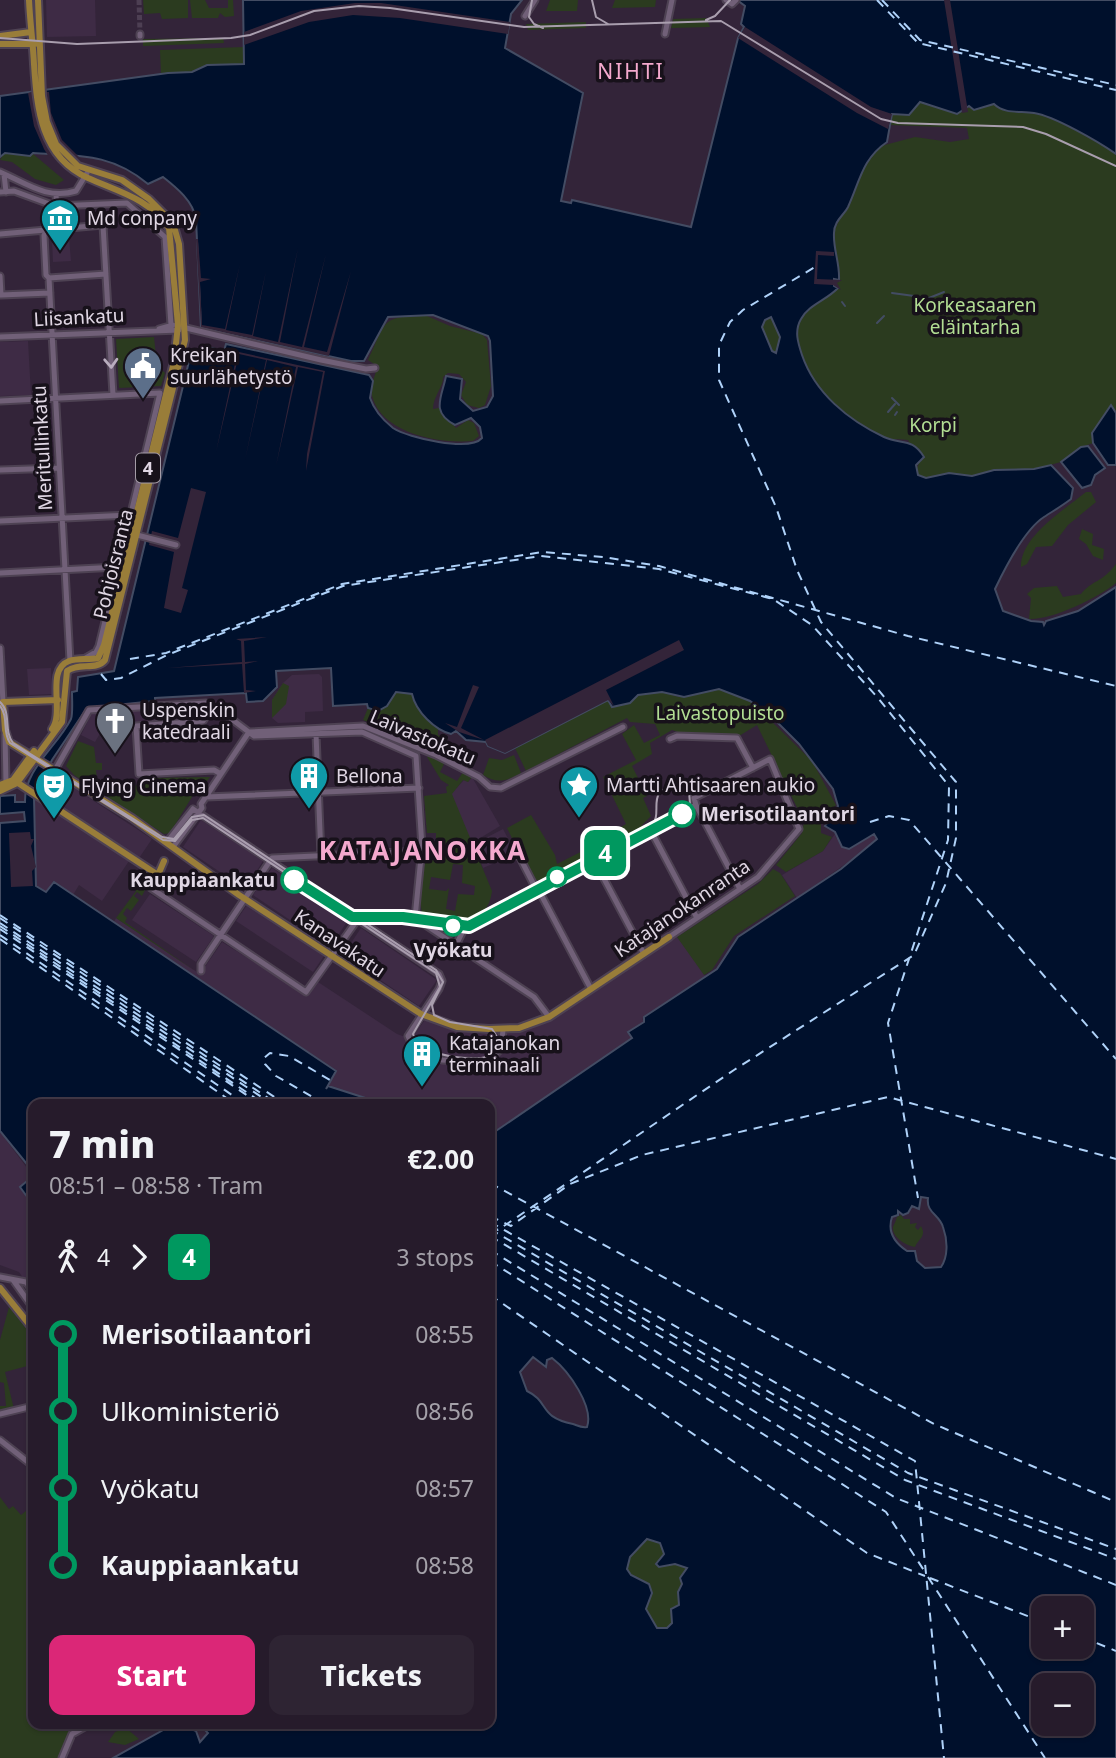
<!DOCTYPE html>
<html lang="en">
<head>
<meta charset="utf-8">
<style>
	:root { --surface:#261b2b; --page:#2e2433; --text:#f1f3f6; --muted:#a4a1a9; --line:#423947; --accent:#db2777 }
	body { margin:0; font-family:"Noto Sans",sans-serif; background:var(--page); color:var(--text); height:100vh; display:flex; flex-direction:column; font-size:26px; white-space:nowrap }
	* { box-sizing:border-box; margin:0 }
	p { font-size:23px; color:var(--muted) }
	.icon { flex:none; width:38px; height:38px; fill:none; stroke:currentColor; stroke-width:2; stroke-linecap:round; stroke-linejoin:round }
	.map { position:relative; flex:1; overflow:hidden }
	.drawer { position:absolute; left:28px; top:1099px; width:467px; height:630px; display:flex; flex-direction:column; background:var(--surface); border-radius:14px; box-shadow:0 2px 5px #0004,0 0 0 2px var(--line) }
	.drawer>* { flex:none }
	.badge { padding:0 14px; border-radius:10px; font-size:24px; line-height:46px }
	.tools { position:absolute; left:1031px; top:1596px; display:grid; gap:14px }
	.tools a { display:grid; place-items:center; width:63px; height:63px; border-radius:14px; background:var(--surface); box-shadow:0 2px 5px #0004,0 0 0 2px var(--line); font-size:35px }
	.map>.badge { position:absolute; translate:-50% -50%; box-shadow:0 0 0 4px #fff }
	.legs { display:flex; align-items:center; gap:10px; height:77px; padding:0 21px; font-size:23px }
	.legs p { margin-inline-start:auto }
	.overview { display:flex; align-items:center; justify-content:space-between; height:119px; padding:0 21px }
	h1 { font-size:38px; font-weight:800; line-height:52px }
	.action { display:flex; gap:14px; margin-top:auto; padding:14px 21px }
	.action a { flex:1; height:80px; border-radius:14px; background:var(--accent); color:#fff; font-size:28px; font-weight:800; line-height:80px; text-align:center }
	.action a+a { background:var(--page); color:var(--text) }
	ul { padding:0 21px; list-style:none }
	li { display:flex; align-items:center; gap:24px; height:77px; font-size:26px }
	li i { display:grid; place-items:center; width:10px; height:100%; margin:0 9px; background:currentColor }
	li i::after { content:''; width:18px; height:18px; margin:-9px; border:5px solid; border-radius:50%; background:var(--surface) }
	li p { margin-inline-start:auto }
	li:first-child i { background:linear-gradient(#0000 50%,currentColor 0) }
	li:last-child i { background:linear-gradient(currentColor 50%,#0000 0) }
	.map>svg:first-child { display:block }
	.built { fill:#3e2b45 }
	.green { fill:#2b3b1f; fill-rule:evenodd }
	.water { fill:#00102c; stroke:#434c63; stroke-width:2; fill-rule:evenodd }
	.pier { fill:#332439 }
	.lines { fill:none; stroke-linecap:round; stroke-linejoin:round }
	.stream { stroke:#434c63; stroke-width:2 }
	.ferry { stroke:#afd2f9; stroke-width:2; stroke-dasharray:9 7; stroke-linecap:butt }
	.minor-tunnel { stroke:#4d3f53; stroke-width:5; stroke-dasharray:5 2.5; stroke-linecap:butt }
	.minor-casing { stroke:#4e4253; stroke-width:9 }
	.major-casing { stroke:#4e4253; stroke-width:10 }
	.minor { stroke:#716078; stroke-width:5 }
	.major { stroke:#997d39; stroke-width:6 }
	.tram { stroke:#a99eae; stroke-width:2 }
	.oneway { stroke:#b9adbe }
	.line-1-casing { stroke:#fff; stroke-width:16 }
	.line-1 { stroke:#00985f; stroke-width:10 }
	.stop-1-dot { fill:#fff; stroke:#00985f; stroke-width:3.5 }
	.labels { text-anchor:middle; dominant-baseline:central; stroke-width:7; stroke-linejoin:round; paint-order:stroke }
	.shield { fill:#17111a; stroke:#a49ca7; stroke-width:2 }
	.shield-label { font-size:18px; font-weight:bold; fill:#e0d7e4 }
	.poi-label { font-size:19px; fill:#e0d7e4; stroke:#17111a; text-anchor:start }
	.park-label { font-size:19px; fill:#b2de93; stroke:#17111a }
	.street-label { font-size:19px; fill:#e0d7e4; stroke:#17111a }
	.stop-label { font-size:19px; font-weight:bold; fill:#e0d7e4; stroke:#17111a; text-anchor:start }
	.neighbourhood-label { font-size:21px; letter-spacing:2px; fill:#f4a9ce; stroke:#17111a }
	.district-label { font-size:26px; font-weight:bold; letter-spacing:2px; fill:#f4a9ce; stroke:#17111a }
</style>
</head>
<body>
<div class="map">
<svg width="1116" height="1758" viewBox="0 0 1116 1758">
	<rect width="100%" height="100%" fill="#332439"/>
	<!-- built -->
	<path class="built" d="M46,0H95L96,36L47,37Z
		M69,237L71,261L53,262L52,240Z
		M28,341L31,395L0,396V342Z
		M51,668L52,694L29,695L27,669Z
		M319,674L322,677L323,711L305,712V722L278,723L272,718V700L283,683L292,675Z
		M174,708L175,719L135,722L134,727L102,730L95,742L81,735L92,713Z
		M51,773L152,839L137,861L131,858L102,901L79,885L73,895L54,882L46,893L36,886L33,798Z
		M472,777L500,826L467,846L426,825L424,796L451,794L464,780L468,782Z
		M201,820L263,861L245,889L183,847Z
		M503,829L516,854L483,868L474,844Z
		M874,833L877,836L875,843L797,898L782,875L823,851L835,834L836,838L854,846Z
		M272,868L349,919L330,947L253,895Z
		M150,894L214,936L196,962L132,920Z
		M247,905L324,956L313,972L236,921Z
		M116,918L200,974L222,942L307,995L318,982L397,1034L411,1039L425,1020L478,1034L523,1032L546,1022L676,935L706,977L642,1019L644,1021L629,1035L632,1038L490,1135V1104H384L328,1087L326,1089L336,1070L114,922Z
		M361,928L437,980L419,1006L343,955Z
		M0,1132L33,1176L20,1187L33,1205V1292L19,1272L0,1265Z"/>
	<!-- green -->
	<path class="green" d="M143,0H188V18L162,19L160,13L144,14Z
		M190,0H205L209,8H228V0H233L234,16L225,17L220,13L218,18H192Z
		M550,0H578L577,11H546Z
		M615,0H656L655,7L612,8Z
		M706,18L710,27L671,28L673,19Z
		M586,22V28L528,30L526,24Z
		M223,38L224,43L143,46V39Z
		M244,47L245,64L207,65L192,72L161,74L160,50Z
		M920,102L955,113C966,106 979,107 993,104C1006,116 1025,110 1041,115C1067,124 1094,139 1116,154V415L1093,443L1081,447L1061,462L1035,469H1008L972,476L949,473L922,478L915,473L919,463L908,440C901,439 893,440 886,438C850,427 781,363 799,321C805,308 824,298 834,287V231L871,154L881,146L915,137L950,142L969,139L967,128L889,125L892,114Z
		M4,153L30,156L32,153L64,180L56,185L35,179L12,162L0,160Z
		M758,308L789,325L773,367L753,317Z
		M427,316L450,326L482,334L487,340L491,386L485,405L479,408L467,405L461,395L466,382L459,374L448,373L443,377C444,386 433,396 433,409L439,408L456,428L468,420L474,423L479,436L473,441C440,444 382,434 372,396C369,384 376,377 377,366L368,360C387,320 380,316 427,316Z
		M154,337L157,365L165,373L161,386L119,388L116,339Z
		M1086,492H1091L1096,502L1068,525L1052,546L1036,547L1027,564L1021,567C1020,537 1064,510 1086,492Z
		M1082,529L1093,534L1092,545L1104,549L1103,560L1093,556L1086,544L1079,539Z
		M1116,564V583C1098,598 1052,620 1029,619L1031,598L1027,594L1034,588L1057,586L1063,597L1081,594C1092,580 1102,583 1116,564Z
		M283,683L289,686L286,704L272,718V700Z
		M719,689L750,701L771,716L768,718L812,761L836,805L821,821V833L832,837L823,851L786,872L776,865L802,833L804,822L757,725L739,736L684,734L672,730L650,743L652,754L632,766L647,796L643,798L651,816L642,825L643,828L542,881L532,879L507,828L531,815L555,855L557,864L606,839L605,836L626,824L603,777L636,760L622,734L634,725L644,743L660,735L655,724L630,722L627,718L526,771L515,748L608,700L615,706L630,703L638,695L662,692L679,697Z
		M396,691L413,694L421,714L438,725V735L449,740L437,737L429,749L363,720L368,708C384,716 387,702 396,691Z
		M78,741L94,747L96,763H102V770H96L98,789L135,786L148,778L210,777L202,788L195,792L170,833L164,834L74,775L66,766Z
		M430,755L445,762L440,772L457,781L463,772L472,777L468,782L463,780L452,794L492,891C487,930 449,920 422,916L420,897L427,846L436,845V833H427L424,796L447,793L446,787L449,785L441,780L427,757ZM453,864L463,865L462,883L475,886L474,895L458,894L455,911L446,909L449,888L446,891L429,889L431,877L450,880Z
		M514,755L521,773C507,781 497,784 483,775L489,758L502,760Z
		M773,869L780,873L795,896L734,936L712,970L704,975L677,937L758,884Z
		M133,882L145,890L142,896L137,892L134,896L139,900L131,911L127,908L123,914L127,918L125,922L195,971L116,918L136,891L130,886Z
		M901,1215L904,1219H910V1224L917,1223L915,1227L918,1230L921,1226C927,1237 918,1239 915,1247C907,1246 892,1238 893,1227C894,1224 896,1221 897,1217Z
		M9,1307L33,1337V1373L31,1365L5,1372L14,1409L0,1412V1406H6L4,1383L0,1382V1340Z
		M0,1497L9,1509L13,1506L21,1515L33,1505V1724H73L76,1729L68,1735L59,1758H0Z
		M671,1530L741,1692L673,1736L577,1543Z
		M126,1728L139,1739L125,1745L108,1742L115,1732Z"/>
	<!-- water -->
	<path class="water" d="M243,0H522L511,14L505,48L583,93L561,201L571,203L572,200L691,227L738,38L744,27L741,24L745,6L737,0H1116V154C1099,142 1054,116 1034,113C1019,111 1004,114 994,104L974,110L969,106L957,114L920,102L909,115L892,114L887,142C862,159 860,181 848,207C844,215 834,221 834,233C833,249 840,263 839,280L834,279V286L838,288C827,300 808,305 801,319C794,331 798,343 802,355C815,393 848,420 884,437C901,445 912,437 924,457L916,465L918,475L926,478L949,473L972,476L994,470L1034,469L1051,465L1073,488L1071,499C1062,506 1053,511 1044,517C1024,530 1005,568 995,589L1003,611L1031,621L1043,622L1044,625L1046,621L1078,611L1116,587V1758H113L174,1724H192L189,1728L196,1731L200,1742L208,1733L199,1724H490V1135L632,1038L628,1032L644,1022V1017L717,969L738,937L841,869L877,839L874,834L849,849L842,847L835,832L825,826L838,806L833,789L799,744L774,719L750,701L719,689L684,697L662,692L638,695L630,703L612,707L608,700L505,753L488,746L486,742L466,740L456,731L451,734C435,730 416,712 412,694L396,692L387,706L378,711L368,708L367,704L333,706L331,668L276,671L277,687L263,701L247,702L246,693L155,698V701L87,708L52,760L34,797L36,886L46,892L54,882L336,1071L326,1089L328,1086L384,1104H33V1205L20,1187L33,1176L31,1169L0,1131V823L25,821L24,812L0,814V796L15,795V802H25C24,769 57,747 71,719C73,714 72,700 72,692L77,691L78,677L114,671L191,353L210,357L212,348L224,351L226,344L369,375L373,381L370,398C374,410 383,420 393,428C408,438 470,452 482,438L480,427L471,418L455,425C430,412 442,397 446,376L462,379L460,399L473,411L487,407L493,396L490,341L488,336L433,315L388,317L364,361H351L201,328L196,219C193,201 177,188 163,177L148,184C111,153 79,156 33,153L30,156L5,153L0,157V96L168,73L192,72L207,65L244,64ZM771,317L780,337L776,353L772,351L762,327L765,320ZM921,1197L928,1198C926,1213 939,1214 943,1227C948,1241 948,1257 941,1267L925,1268L917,1261L915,1251H907C895,1243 887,1232 892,1217L898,1215V1211L903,1215L908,1213L912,1206L919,1209ZM533,1357L546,1367L547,1360L552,1358C569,1371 594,1407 587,1427C580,1428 577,1425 573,1424C538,1417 550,1402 527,1391L520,1372ZM647,1539L660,1543L664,1554L656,1564L659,1567L675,1564L687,1568L680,1578L682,1584L678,1592L679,1605L671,1609L672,1623L667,1628H657L646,1609L652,1593L649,1584L631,1575L627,1569L630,1557ZM1043,1608H1082V1647H1043ZM1043,1685H1082V1724H1043Z
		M1111,405L1116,413V465H1108L1093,443L1092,433Z
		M1088,446L1105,468L1095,475L1091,485L1082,488L1061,462L1081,447Z"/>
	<!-- pier -->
	<path class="pier" d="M944,0H950L968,112L962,113Z
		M355,3H381L510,22L508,34L400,18L353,15L309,22L244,45V32L301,11Z
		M745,27L871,107L892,114L888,129L857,113L738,38Z
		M44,88V92H49L51,113L62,140L82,160L49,157L44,149L34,126L28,93Z
		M196,239H198L201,278L211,279L200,282L202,325L225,329L240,264L226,330L252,335L266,271L253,336L278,342L298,248L280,342L302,347L326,254L304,347L327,352L351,271L329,356L201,327Z
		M816,251L834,252V256L818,255L817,279L842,280L837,283L841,290L833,285L814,284Z
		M225,349L325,371L306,471L307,454L323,372L298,367L276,466L296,367L267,360L245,460L266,360L239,354L216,452L237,354Z
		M191,488L206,492L182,588L188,590L181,613L164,608L174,552L149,545L152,531L178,538Z
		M267,637L244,641L245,662L258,661L245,664L246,690L256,691L244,693L242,664L167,668L242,662L241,641L236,639Z
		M679,640L684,650L606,690L614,706L608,700L505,753L488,746L485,740Z
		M473,685L479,687L461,728L484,740L459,732L445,723L457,727Z
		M30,832L31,839H34L31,846L36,867L32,871L33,886L11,887L9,833Z"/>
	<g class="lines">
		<!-- stream -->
		<path class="stream" d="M892,293L929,298L944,292
			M842,302L845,306
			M877,323L884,316
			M892,398L899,405
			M888,412L895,404
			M895,415L897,412"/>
		<!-- ferry -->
		<path class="ferry" d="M877,0L918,43L1116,90
			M882,0L920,40L1116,85
			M130,659L166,653L342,584L542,552L603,557L659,566L908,636L1116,686
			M101,674L106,680L121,678L167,655L343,586L541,556L659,569L773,599L812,625L878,698L949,786L948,840L888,1023L918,1198
			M870,822L889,816L909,820L1116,1059
			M0,915L285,1104
			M0,918L277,1104
			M0,923L272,1104
			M0,926L264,1104
			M0,929L260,1104
			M0,935L245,1104
			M0,939L235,1104
			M325,1104L276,1076L265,1064L264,1058L270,1053L289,1056L330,1080
			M27,1181L33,1188
			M490,1183L934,1424L1116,1502
			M490,1216L511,1226L570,1184L642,1155L888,1097L1116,1159
			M490,1222L915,1461L944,1758
			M490,1226L498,1230L734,1070L914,955L946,883L956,838V782L821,622L797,570L776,507L719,380V345L730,322L743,310L815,267
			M490,1229L908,1473L1116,1549
			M490,1236L905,1480L1116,1559
			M490,1250L896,1498L1116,1585
			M490,1261L886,1512L925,1572
			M490,1295L867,1553L925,1576
			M928,1577L1045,1758
			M930,1578L1043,1622
			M1082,1637L1116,1651"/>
		<!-- minor-tunnel -->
		<path class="minor-tunnel" d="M139,0L140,34"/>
		<!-- minor casing -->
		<g class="minor-casing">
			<path id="minor" d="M726,0L732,4L736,0
				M525,16L535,0
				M140,34V36
				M665,34L672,0
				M0,172C26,183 47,200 76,191L87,173
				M4,174L6,192
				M0,192L14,191L55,206L127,203L165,237L171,325
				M56,194L58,229
				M0,234L103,225L113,395
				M44,235L46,275L49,278L70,661
				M0,276L1,295L50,293
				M49,278L106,274
				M182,327L321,360L366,369L375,368
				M159,329L173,325
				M0,337L179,330
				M0,401L160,393L99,646L96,652L84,659
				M0,470L59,468
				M0,521L130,515
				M137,535L176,545
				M0,573L118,567
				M0,648L3,702H0
				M212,708L203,721L136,726L139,774L214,770L221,774
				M249,732L363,726L436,755L479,777L490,787L501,788L623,727
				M5,734L6,783
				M316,734L321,856
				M670,739L677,736L737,738L753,768
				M55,770L89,710L206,703L217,708L254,736L362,732L416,756L422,847L415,918
				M206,797L419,788
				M696,805L740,889
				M193,809L439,974L442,981L439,989L408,1036L413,1047L442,1060L486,1062L501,1049L503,1030
				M650,829L697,918
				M167,842L193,809
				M173,847L202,808L201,804L249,732
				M515,848L535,887
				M593,858L644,954
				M154,872L148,886L306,992L358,919
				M537,887L591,989
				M352,916H398L457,925L472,924L508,902L696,805
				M418,920L534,997L549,1017
				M669,937L758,877L799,829L770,759L694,798L696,805
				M456,945L464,929
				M201,971V964L272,858L422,851
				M0,1277L26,1282L33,1291
				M13,1280L33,1308
				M0,1414L33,1406
				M0,1440L33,1466
				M62,1758L72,1734L90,1724"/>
		</g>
		<!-- major casing -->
		<g class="major-casing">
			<path id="major" d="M29,0C30,22 33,43 34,64C37,109 41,157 88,178C119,192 148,198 169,228L178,325L174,362L104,645L98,658C88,660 78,658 69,661C45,670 65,712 52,729
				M0,36L31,32
				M0,44H35
				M58,700L3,702L5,730L9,742L132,818L239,895L421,1014L457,1027L489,1029L519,1028L549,1017L669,937
				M15,781L158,875L164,861
				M0,785L13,780L34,751
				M0,791L17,783L62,722L67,671C79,662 96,671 105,660L185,340L179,244L173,223L149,199L122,180L78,166L56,144L47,122L42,96L38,0
				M0,1288L33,1329"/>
		</g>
		<!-- minor -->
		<use href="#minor" class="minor"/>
		<!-- major -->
		<use href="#major" class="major"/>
		<!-- tram -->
		<path class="tram" d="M532,0L529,17L534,24L543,28
			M592,0L596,17L608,24
			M706,20L715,16L730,0
			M0,38L77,44L231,38L250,35L314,11L359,6L390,8L524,27L721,21L881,119L898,123L1023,127L1046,134L1116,166
			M0,702C12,713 3,730 13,743L162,837L174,839L192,817L204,815L436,970L443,982L432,1005L434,1015L450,1022L492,1029L499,1040L497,1052C483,1065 436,1055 419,1047L413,1034L440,987L436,973L203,818L192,820L175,841L163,840L10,743C2,732 9,717 0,706
			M356,918L400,917L457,926L472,925L508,903L683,814L690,804L689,792L677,785C643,790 665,812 651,827C640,840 615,847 600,853"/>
	</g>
	<!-- one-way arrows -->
	<defs><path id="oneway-chevron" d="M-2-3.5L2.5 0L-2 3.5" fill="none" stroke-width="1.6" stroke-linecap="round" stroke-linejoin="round" transform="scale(1.75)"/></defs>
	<use class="oneway" href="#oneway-chevron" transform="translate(111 363) rotate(87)"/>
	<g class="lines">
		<!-- line-1 casing -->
		<g class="line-1-casing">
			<path id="line-1" d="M294,880L352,917H403L469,926L682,814"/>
		</g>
		<!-- line-1 -->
		<use href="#line-1" class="line-1"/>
	</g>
	<!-- icons -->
	<defs>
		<g id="museum-pin" transform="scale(2.0125)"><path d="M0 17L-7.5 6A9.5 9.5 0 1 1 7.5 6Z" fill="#0f9aa8" stroke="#17111a"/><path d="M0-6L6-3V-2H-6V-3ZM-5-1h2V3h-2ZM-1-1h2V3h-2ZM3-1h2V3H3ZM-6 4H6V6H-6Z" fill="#fff"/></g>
		<g id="civic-pin" transform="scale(2.0125)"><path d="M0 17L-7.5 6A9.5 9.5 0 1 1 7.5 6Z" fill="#5c6f8a" stroke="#17111a"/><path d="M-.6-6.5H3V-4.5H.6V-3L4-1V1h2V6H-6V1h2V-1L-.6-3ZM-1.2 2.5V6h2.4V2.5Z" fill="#fff"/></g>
		<g id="church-pin" transform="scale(2.0125)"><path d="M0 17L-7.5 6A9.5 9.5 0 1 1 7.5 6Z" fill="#6b7280" stroke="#17111a"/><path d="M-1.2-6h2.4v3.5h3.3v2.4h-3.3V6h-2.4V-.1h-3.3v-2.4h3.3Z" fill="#fff"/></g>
		<g id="building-pin" transform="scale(2.0125)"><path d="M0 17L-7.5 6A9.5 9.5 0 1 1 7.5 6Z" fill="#0f9aa8" stroke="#17111a"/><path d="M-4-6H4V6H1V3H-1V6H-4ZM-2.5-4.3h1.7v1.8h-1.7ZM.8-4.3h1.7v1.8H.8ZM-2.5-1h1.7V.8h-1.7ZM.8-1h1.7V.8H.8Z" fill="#fff"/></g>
		<g id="sight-pin" transform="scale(2.0125)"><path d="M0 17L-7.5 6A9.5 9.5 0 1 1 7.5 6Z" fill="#0f9aa8" stroke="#17111a"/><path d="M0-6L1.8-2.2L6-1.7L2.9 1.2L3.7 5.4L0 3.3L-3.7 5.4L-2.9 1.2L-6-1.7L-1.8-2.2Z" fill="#fff"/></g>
		<g id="theatre-pin" transform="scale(2.0125)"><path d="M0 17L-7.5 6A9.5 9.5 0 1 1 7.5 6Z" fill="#0f9aa8" stroke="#17111a"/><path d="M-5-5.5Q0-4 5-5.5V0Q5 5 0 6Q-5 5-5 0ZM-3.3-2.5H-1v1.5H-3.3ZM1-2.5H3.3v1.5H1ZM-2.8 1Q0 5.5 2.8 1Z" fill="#fff"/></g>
	</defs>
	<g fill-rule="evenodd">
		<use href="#museum-pin" x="60" y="218"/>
		<use href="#civic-pin" x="143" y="366"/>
		<use href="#church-pin" x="115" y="721"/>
		<use href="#building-pin" x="309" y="776"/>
		<use href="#sight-pin" x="579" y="785"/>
		<use href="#theatre-pin" x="54" y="786"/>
		<use href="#building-pin" x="422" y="1054"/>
	</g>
	<!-- markers -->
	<g class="stop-1-dot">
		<circle cx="682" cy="814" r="12"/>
		<circle cx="557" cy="877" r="9"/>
		<circle cx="294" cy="880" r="12"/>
		<circle cx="453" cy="926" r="9"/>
	</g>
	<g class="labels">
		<!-- shield labels -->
		<rect class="shield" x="136" y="453.5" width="24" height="29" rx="5"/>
		<g class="shield-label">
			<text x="148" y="468">4</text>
		</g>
		<!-- poi labels -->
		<g class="poi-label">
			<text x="87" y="218">Md conpany</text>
			<text x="170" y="355">Kreikan<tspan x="170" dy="22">suurlähetystö</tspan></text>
			<text x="142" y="710">Uspenskin<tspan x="142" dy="22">katedraali</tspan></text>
			<text x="336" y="776">Bellona</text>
			<text x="606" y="785">Martti Ahtisaaren aukio</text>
			<text x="81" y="786">Flying Cinema</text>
			<text x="449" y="1043">Katajanokan<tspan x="449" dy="22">terminaali</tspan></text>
		</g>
		<!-- park labels -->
		<g class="park-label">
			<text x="975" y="305">Korkeasaaren<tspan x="975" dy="22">eläintarha</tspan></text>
			<text x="933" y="425">Korpi</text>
			<text x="720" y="713">Laivastopuisto</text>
		</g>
		<!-- street labels -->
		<g class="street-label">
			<text transform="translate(79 317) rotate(-3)">Liisankatu</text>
			<text transform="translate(42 448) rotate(-93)">Meritullinkatu</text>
			<text transform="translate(113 564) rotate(-76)">Pohjoisranta</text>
			<text transform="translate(423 737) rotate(23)">Laivastokatu</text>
			<text transform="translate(682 908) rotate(-34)">Katajanokanranta</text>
			<text transform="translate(340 943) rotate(34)">Kanavakatu</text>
		</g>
		<!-- stop labels -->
		<g class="stop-label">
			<text x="701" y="814">Merisotilaantori</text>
			<text x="275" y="880" text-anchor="end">Kauppiaankatu</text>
			<text x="453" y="950" text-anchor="middle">Vyökatu</text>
		</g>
		<!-- neighbourhood labels -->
		<g class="neighbourhood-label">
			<text x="631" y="71">NIHTI</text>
		</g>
		<!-- district labels -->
		<g class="district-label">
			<text x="423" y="850">KATAJANOKKA</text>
		</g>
	</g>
</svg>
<div class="tools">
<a>+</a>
<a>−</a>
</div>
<b class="badge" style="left:605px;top:853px;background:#00985f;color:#fff">4</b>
<section class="drawer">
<div class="overview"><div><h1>7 min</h1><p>08:51 – 08:58 · Tram</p></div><b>€2.00</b></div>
<div class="legs"><svg class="icon" aria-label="walk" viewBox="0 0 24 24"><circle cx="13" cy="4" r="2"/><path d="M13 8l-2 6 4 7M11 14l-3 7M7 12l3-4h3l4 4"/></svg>4<svg class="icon" aria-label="forward" viewBox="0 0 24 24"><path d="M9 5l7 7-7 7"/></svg><b class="badge" style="background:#00985f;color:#fff">4</b><p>3 stops</p></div>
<ul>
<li><i style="color:#00985f"></i><b>Merisotilaantori</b><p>08:55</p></li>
<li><i style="color:#00985f"></i><span>Ulkoministeriö</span><p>08:56</p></li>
<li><i style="color:#00985f"></i><span>Vyökatu</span><p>08:57</p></li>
<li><i style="color:#00985f"></i><b>Kauppiaankatu</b><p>08:58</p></li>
</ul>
<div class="action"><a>Start</a><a>Tickets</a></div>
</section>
</div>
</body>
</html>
